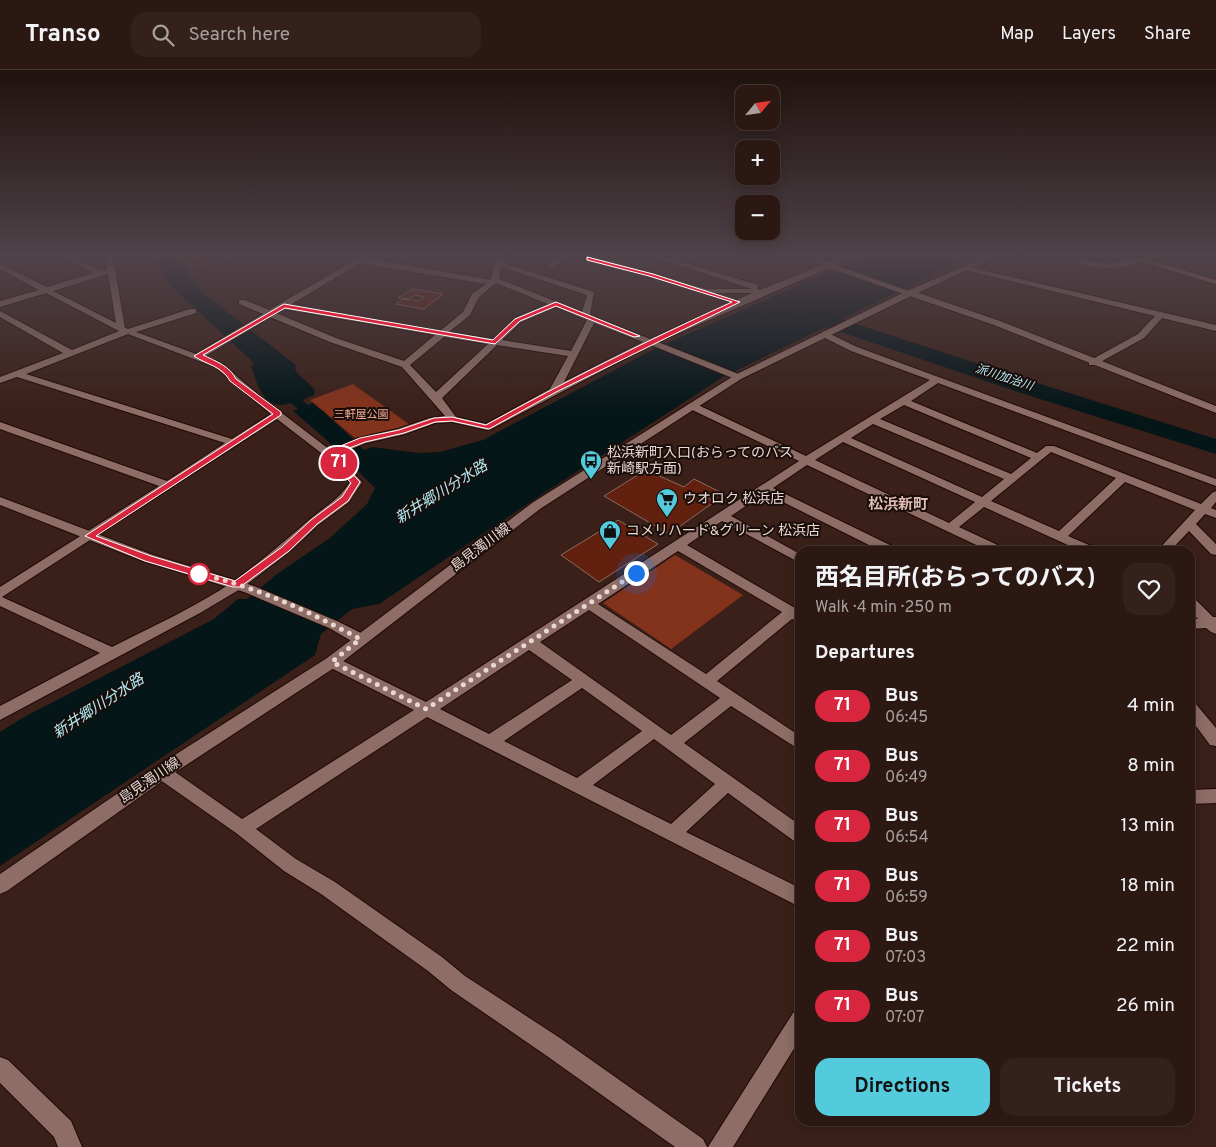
<!DOCTYPE html>
<html lang="en">
<head>
<meta charset="utf-8">
<style>
	:root { --surface:#2c1813; --page:#34211c; --text:#f1f3f6; --muted:#a6a0a0; --line:#483733; --accent:#54cadd }
	body { margin:0; font-family:Overpass,"Noto Sans JP",sans-serif; background:var(--page); color:var(--text); height:100vh; display:flex; flex-direction:column; font-size:19px; white-space:nowrap }
	* { box-sizing:border-box; margin:0 }
	p { font-size:16px; color:var(--muted) }
	.icon { flex:none; width:28px; height:28px; fill:none; stroke:currentColor; stroke-width:2; stroke-linecap:round; stroke-linejoin:round }
	.map { position:relative; flex:1; overflow:hidden }
	.side { position:absolute; left:795px; top:476px; width:400px; height:580px; display:flex; flex-direction:column; background:var(--surface); border-radius:15px; box-shadow:0 2px 12px #0003,0 0 0 1px var(--line) }
	.side>* { flex:none }
	.badge { padding:0 10px; border-radius:16px; font-size:18px; line-height:32px }
	.needle { width:32px; rotate:61deg }
	.controls { position:absolute; left:735px; top:15px; display:grid; gap:10px }
	.controls a { display:grid; place-items:center; width:45px; height:45px; border-radius:10px; background:var(--surface); box-shadow:0 2px 12px #0003,0 0 0 1px var(--line); font-size:25px }
	.you { position:absolute; width:25px; height:25px; margin:-12px; border:4px solid #fff; border-radius:50%; background:#1a73e8; box-shadow:0 0 0 8px #1a73e833 }
	.map>.badge { position:absolute; translate:-50% -50%; box-shadow:0 0 0 2px #fff }
	h2 { padding:0 20px; font-size:19px; line-height:45px }
	.round { display:grid; place-items:center; flex:none; width:52px; height:52px; border-radius:15px; background:var(--page) }
	.overview { display:flex; align-items:center; justify-content:space-between; height:85px; padding:0 20px }
	h1 { font-size:24px; font-weight:700; line-height:38px }
	.primary-button { display:flex; gap:10px; margin-top:auto; padding:10px 20px }
	.primary-button a { flex:1; height:58px; border-radius:15px; background:var(--accent); color:#111; font-size:20px; font-weight:700; line-height:58px; text-align:center }
	.primary-button a+a { background:var(--page); color:var(--text) }
	ul { padding:0; list-style:none }
	li { display:flex; align-items:center; gap:15px; height:60px; padding:0 20px }
	li div { flex:1 }
	li b { display:block; font-size:19px }
	li em { font-style:normal }
	li .badge { min-width:55px; font-weight:700; text-align:center }
	header { display:flex; align-items:center; gap:30px; box-sizing:border-box; height:70px; padding:0 25px; background:var(--surface); border-bottom:1px solid var(--line) }
	header strong { font-size:24px }
	nav { display:flex; gap:28px; margin-inline-start:auto; font-size:18px }
	.search { width:350px; height:45px; background:var(--page); display:flex; align-items:center; gap:12px; box-sizing:border-box; padding:0 18px; border-radius:15px; color:var(--muted); font-size:19px }
	.map>svg:first-child { display:block }
	.green { fill:#83321c }
	.water { fill:#051619 }
	.lines { fill:none; stroke-linecap:round; stroke-linejoin:round }
	.river { fill:#051619; fill-rule:evenodd }
	.building { fill:#62210f; stroke:#896a61 }
	.minor-casing { stroke:#200904; stroke-width:2 }
	.tertiary-casing { stroke:#200904; stroke-width:2 }
	.secondary-casing { stroke:#200904; stroke-width:2 }
	.primary-casing { stroke:#200904; stroke-width:2 }
	.minor { fill:#8d6d65; fill-rule:evenodd }
	.tertiary { fill:#8d6d65; fill-rule:evenodd }
	.secondary { fill:#8d6d65; fill-rule:evenodd }
	.primary { fill:#c0745f; fill-rule:evenodd }
	.line { fill:#d7263d; stroke:#fff }
	.walk { stroke:#e9d7d2; stroke-width:5; stroke-dasharray:0 9 }
	.stop-dot { fill:#fff; stroke:#d7263d; stroke-width:2.5 }
	.labels { text-anchor:middle; dominant-baseline:central; stroke-width:4; stroke-linejoin:round; paint-order:stroke }
	.far-park-label { font-size:11px; fill:#f4ab97; stroke:#190d0a }
	.far-water-label { font-size:12px; font-style:italic; fill:#b1ecf6; stroke:#190d0a }
	.poi-label { font-size:14px; fill:#e9d7d2; stroke:#190d0a; text-anchor:start }
	.street-label { font-size:14px; fill:#e9d7d2; stroke:#190d0a }
	.water-label { font-size:15px; font-style:italic; fill:#b1ecf6; stroke:#190d0a }
	.neighbourhood-label { font-size:15px; font-weight:bold; fill:#dfbbb2; stroke:#190d0a }
</style>
</head>
<body>
<header>
<strong>Transo</strong>
<div class="search"><svg class="icon" aria-label="search" viewBox="0 0 24 24"><circle cx="10" cy="10" r="6"/><path d="M15 15l6 6"/></svg>Search here</div>
<nav><a>Map</a><a>Layers</a><a>Share</a></nav>
</header>
<div class="map">
<svg width="1216" height="1077" viewBox="0 0 1216 1077">
	<rect width="100%" height="100%" fill="#3a2019"/>
	<!-- green -->
	<path class="green" d="M353,314L410,355L355,368L310,330Z
		M675,485L743,525L671,579L603,533Z"/>
	<!-- water -->
	<path class="water" d="M154,188H177L204,224L296,295L295,299C300,309 309,311 315,321L314,325L302,330L308,335L313,333L354,370L335,377L293,341L298,339L291,333C264,342 258,316 251,296L255,294L170,215Z
		M861,188H967L723,307L544,423L379,534L352,539L321,564L315,585L0,796V662L24,647L214,549L238,529H247L277,504L330,468L367,434L376,416L370,405L350,386L372,377L418,383L440,382L483,370L656,278Z"/>
	<g class="lines">
		<!-- river -->
		<path class="river" d="M795,234L1037,313L1216,369V384L1021,323L788,244L786,240L788,236Z
			M314,338L322,340L392,407L396,412L392,417L383,420L374,417L306,350L303,345L306,340Z"/>
	</g>
	<!-- building -->
	<path class="building" d="M186,188H235L191,197Z
		M412,219H415L443,224L424,239L396,234L404,229L418,231L424,227L415,225L409,229L398,228Z
		M646,400L684,417L694,409L720,422L708,428L714,432L669,464L604,426Z
		M618,450L658,474L599,512L561,485Z"/>
	<g class="lines">
		<!-- minor casing -->
		<g class="minor-casing">
			<path id="minor" d="M66,188H76L101,201L107,199L105,188H113L125,258L128,259L190,239H196V243L136,262L196,284L263,244L239,234V230H245L269,240L352,192L341,188H366L491,210L494,195L499,188H506L503,193L594,222L590,245L650,269L752,223H706L586,188H599L706,219H752L657,188H669L758,215L757,219L760,220L821,195L805,188H817L828,192L837,188H848L835,195L914,223L907,225L829,198L658,272L741,305V309H735L651,275L491,359L487,360L452,352L435,353L405,364L366,373L336,385L362,412L349,432L318,455L289,482L242,518L200,543L0,650V636L100,583L0,536V517L159,416L0,359V352L167,411L225,373L17,307L0,313V307L63,283L0,247V241L72,280L119,261L46,223L0,237V231L39,220L0,199V194L47,217L94,203ZM360,193L486,214L472,224L463,242L440,261L290,235ZM501,197L587,225L582,242L499,209ZM108,204L116,253L53,221ZM496,213L548,234L515,248L493,269L449,262L470,245L479,227ZM556,237L587,250L571,281L502,270L521,252ZM284,238V239L435,265L404,291L336,268L276,243ZM270,247L330,272L402,297L445,346L430,348L398,359L359,368L330,380L261,327L221,293L204,287ZM594,253L643,272L564,312ZM128,264L215,297L271,344L232,369L26,304ZM444,267L488,274L436,322L410,295ZM497,275L568,286L550,319L486,354L456,347L442,328ZM277,349L325,386L350,412C338,431 324,437 308,451C284,472 260,492 234,511C196,537 153,556 112,577L2,527Z
				M556,188H565L555,197H549V193Z
				M965,196L1216,255V261L1162,248L1144,268L1095,295H1089V291L1138,264L1155,246L965,200Z
				M824,261L857,277L1216,409V416L938,313L911,331L1037,383L1046,376H1054L1201,434L1212,423L1216,421V432L1211,438L1216,440V448L1205,444L1196,454L1216,474V485L1211,484L1189,461L1170,481H1157L1195,440L1125,412L1068,466L1096,478L1097,481H1081L984,437L959,457L1004,478L1005,481H989L807,395L773,418L896,478L897,481H881L765,423L731,446L800,484V493L722,451L687,475L800,541V552L792,549L717,611L800,666V680L731,636L684,673L800,755V773L794,771L728,723L686,762L800,818V837L427,647L256,759L296,789L335,812L442,887L465,906L560,968L703,1069L707,1077H675L544,984L451,920L428,901L321,824L284,801L236,763L156,707L154,702L156,697L162,695L168,697L242,749L414,640L327,596L325,592L327,588L332,587L337,588L426,632L799,391L688,338V334H696L806,386L930,310L851,281L821,266L820,264ZM904,335L1031,388L1011,404L880,349ZM873,354L1004,409L982,427L851,368ZM843,372L975,432L949,453L815,390ZM1051,382L1116,408L1059,461L991,431ZM678,481L782,542L706,604L598,534ZM589,540L720,628L671,665L540,572ZM529,580L572,610L489,664L440,639ZM582,618L642,661L577,708L504,671ZM654,669L715,714L671,754L593,715Z
				M1190,527L1195,529L1213,547H1216V564L1211,562L1206,558L1190,559V549H1198L1190,540Z
				M1190,631L1195,633L1216,658V676L1210,675L1190,648Z
				M1216,719V733L1190,734V720Z
				M800,939V969L733,1077H708L793,943Z
				M0,987L8,990L71,1051L82,1077H58L54,1067L0,1013Z"/>
		</g>
		<!-- tertiary casing -->
		<g class="tertiary-casing">
			<path id="tertiary" d="M907,221H913L1000,251L1216,336V343L994,255L907,225Z
				M0,427L153,485L254,516L339,552L365,565L367,569L365,573H355L329,558L244,522L143,491L0,435Z"/>
		</g>
		<!-- secondary casing -->
		<g class="secondary-casing">
			<path id="secondary" d="M983,188H993L913,225L741,309L540,439L337,596L168,707L7,821L0,824V804L156,697L327,588L532,433L735,305L907,221Z
				M1065,188L1107,193L1148,188C1128,202 1085,200 1065,188Z"/>
		</g>
		<!-- primary casing -->
		<g class="primary-casing">
			<path id="primary" d="M1130,188H1143L1216,210V214Z"/>
		</g>
		<!-- minor -->
		<use href="#minor" class="minor"/>
		<!-- tertiary -->
		<use href="#tertiary" class="tertiary"/>
		<!-- secondary -->
		<use href="#secondary" class="secondary"/>
		<!-- primary -->
		<use href="#primary" class="primary"/>
	</g>
	<!-- sky -->
	<linearGradient id="sky" x2="0" y2="1"><stop stop-color="#20120e"/><stop offset="0.55" stop-color="#4f4249"/><stop offset="1" stop-color="#4f4249" stop-opacity="0"/></linearGradient>
	<rect width="1216" height="339" fill="url(#sky)"/>
	<!-- line -->
	<path class="line" d="M587,187L653,204L740,232L556,322L489,359L452,351L435,352L404,363L365,372L334,384L360,412L348,431L317,454L289,481L240,517H233L145,491L85,466L273,344L230,311C222,296 207,295 194,286L284,234L493,270L515,249L556,232L640,266L634,267L556,236L520,251L495,274L285,238L203,285C215,291 230,296 236,309L281,342V345L96,466L151,486L235,511L282,477L311,450L342,427L351,413L326,385V382L360,368L399,360L434,348L452,347L486,355C566,311 648,270 732,232L649,206L587,190Z"/>
	<g class="lines">
		<!-- walk -->
		<path class="walk" d="M199,504C255,516 310,542 360,569L332,592L426,639L636,503"/>
	</g>
	<!-- icons -->
	<defs>
		<g id="bus-pin" transform="scale(1.125)"><path d="M0 17L-7.5 6A9.5 9.5 0 1 1 7.5 6Z" fill="#54cadd" stroke="#190d0a"/><path d="M-5-6H5V4H4V6H2V4H-2V6H-4V4H-5ZM-3.5-4V0h7V-4ZM-3.5 1.2v1.5H-2V1.2ZM2 1.2v1.5H3.5V1.2Z" fill="#111"/></g>
		<g id="supermarket-pin" transform="scale(1.125)"><path d="M0 17L-7.5 6A9.5 9.5 0 1 1 7.5 6Z" fill="#54cadd" stroke="#190d0a"/><path d="M-6-5.5h2.5l.6 2H6L4.5 2H-2.5L-4.4-4H-6ZM-1.5 3.2a1.3 1.3 0 1 0 .1 0ZM3 3.2a1.3 1.3 0 1 0 .1 0Z" fill="#111"/></g>
		<g id="shop-pin" transform="scale(1.125)"><path d="M0 17L-7.5 6A9.5 9.5 0 1 1 7.5 6Z" fill="#54cadd" stroke="#190d0a"/><path d="M-5-2.5h2.3a2.7 3.5 0 0 1 5.4 0H5L5.5 6h-11ZM-1.5-2.5h3a1.5 2.3 0 0 0-3 0Z" fill="#111"/></g>
	</defs>
	<g fill-rule="evenodd">
		<use href="#bus-pin" x="591" y="391"/>
		<use href="#supermarket-pin" x="667" y="429"/>
		<use href="#shop-pin" x="610" y="461"/>
	</g>
	<!-- markers -->
	<circle class="stop-dot" cx="199" cy="504" r="10"/>
	<g class="labels">
		<!-- far-park labels -->
		<g class="far-park-label">
			<text x="361" y="345">三軒屋公園</text>
		</g>
		<!-- far-water labels -->
		<g class="far-water-label">
			<text transform="translate(1004 308) rotate(18)">派川加治川</text>
		</g>
		<!-- poi labels -->
		<g class="poi-label">
			<text x="607" y="383">松浜新町入口(おらってのバス<tspan x="607" dy="16">新崎駅方面)</tspan></text>
			<text x="683" y="429">ウオロク 松浜店</text>
			<text x="626" y="461">コメリハード&amp;グリーン 松浜店</text>
		</g>
		<!-- street labels -->
		<g class="street-label">
			<text transform="translate(481 478) rotate(-37)">島見濁川線</text>
			<text transform="translate(150 711) rotate(-34)">島見濁川線</text>
		</g>
		<!-- water labels -->
		<g class="water-label">
			<text transform="translate(442 423) rotate(-32)">新井郷川分水路</text>
			<text transform="translate(99 637) rotate(-33)">新井郷川分水路</text>
		</g>
		<!-- neighbourhood labels -->
		<g class="neighbourhood-label">
			<text x="898" y="435">松浜新町</text>
		</g>
	</g>
</svg>
<div class="controls">
<a><svg class="needle" viewBox="-14 -14 28 28"><path d="M0-13l5 13h-10z" fill="#e53935"/><path d="M0 13l5-13h-10z" fill="#a6a0a0"/></svg></a>
<a>+</a>
<a>−</a>
</div>
<div class="you" style="left:636px;top:503px"></div>
<b class="badge" style="left:339px;top:393px;background:#d7263d;color:#fff">71</b>
<section class="side">
<div class="overview"><div><h1>西名目所(おらってのバス)</h1><p>Walk · 4 min · 250 m</p></div><a class="round"><svg class="icon" aria-label="heart" viewBox="0 0 24 24"><path d="M12 20l-8-8c-3-5 5-10 8-4 3-6 11-1 8 4z"/></svg></a></div>
<h2>Departures</h2>
<ul>
<li><span class="badge" style="background:#d7263d;color:#fff">71</span><div><b>Bus</b><p>06:45</p></div><em>4 min</em></li>
<li><span class="badge" style="background:#d7263d;color:#fff">71</span><div><b>Bus</b><p>06:49</p></div><em>8 min</em></li>
<li><span class="badge" style="background:#d7263d;color:#fff">71</span><div><b>Bus</b><p>06:54</p></div><em>13 min</em></li>
<li><span class="badge" style="background:#d7263d;color:#fff">71</span><div><b>Bus</b><p>06:59</p></div><em>18 min</em></li>
<li><span class="badge" style="background:#d7263d;color:#fff">71</span><div><b>Bus</b><p>07:03</p></div><em>22 min</em></li>
<li><span class="badge" style="background:#d7263d;color:#fff">71</span><div><b>Bus</b><p>07:07</p></div><em>26 min</em></li>
</ul>
<div class="primary-button"><a>Directions</a><a>Tickets</a></div>
</section>
</div>
</body>
</html>
